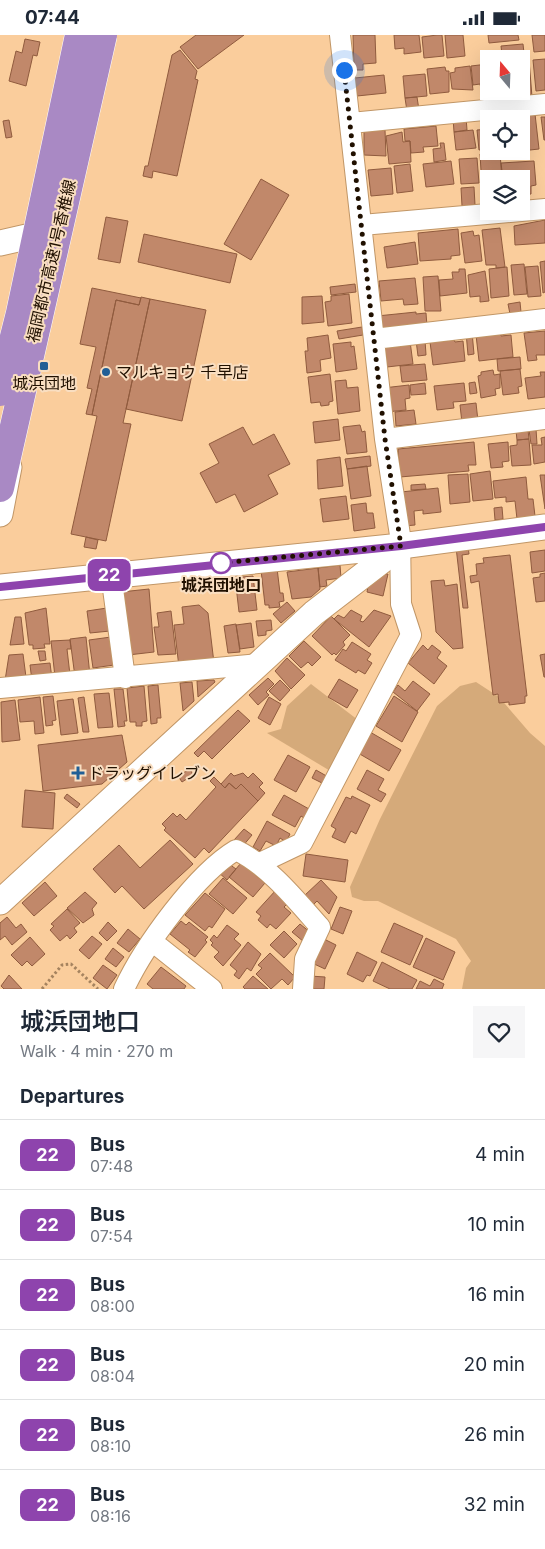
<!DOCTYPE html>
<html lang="en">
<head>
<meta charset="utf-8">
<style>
	:root { --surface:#fff; --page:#f6f6f7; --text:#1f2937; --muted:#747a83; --line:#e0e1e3 }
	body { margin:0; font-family:Inter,"Noto Sans JP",sans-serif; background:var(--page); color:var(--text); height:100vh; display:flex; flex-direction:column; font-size:19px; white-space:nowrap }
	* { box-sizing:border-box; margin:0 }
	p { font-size:16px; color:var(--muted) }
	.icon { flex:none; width:28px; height:28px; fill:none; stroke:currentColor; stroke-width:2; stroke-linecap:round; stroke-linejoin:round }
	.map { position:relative; height:954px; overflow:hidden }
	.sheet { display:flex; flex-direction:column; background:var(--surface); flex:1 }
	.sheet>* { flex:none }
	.badge { padding:0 10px; border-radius:8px; font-size:18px; line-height:32px }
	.needle { width:32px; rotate:341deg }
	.tools { position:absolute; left:480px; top:15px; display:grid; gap:10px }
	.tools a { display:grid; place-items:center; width:50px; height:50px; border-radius:0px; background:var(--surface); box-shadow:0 5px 20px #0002; font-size:25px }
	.you { position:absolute; width:25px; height:25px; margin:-12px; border:4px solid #fff; border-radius:50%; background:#1a73e8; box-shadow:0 0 0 8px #1a73e833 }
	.map>.badge { position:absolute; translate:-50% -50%; box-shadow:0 0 0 2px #fff }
	h2 { padding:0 20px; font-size:19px; line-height:45px }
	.round { display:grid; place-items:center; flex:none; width:52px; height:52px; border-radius:0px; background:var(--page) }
	.summary { display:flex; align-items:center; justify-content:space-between; height:85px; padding:0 20px }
	h1 { font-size:24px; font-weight:600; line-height:38px }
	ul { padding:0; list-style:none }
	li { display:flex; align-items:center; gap:15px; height:70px; padding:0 20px; border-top:1px solid var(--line) }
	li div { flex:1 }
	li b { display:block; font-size:19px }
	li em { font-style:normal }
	li .badge { min-width:55px; font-weight:700; text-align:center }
	.status { display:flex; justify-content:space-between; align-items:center; height:35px; padding:0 25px; background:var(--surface); direction:ltr }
	.status svg { height:14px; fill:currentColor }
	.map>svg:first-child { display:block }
	.green { fill:#d5aa7a }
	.building { fill:#c1886a; stroke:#905b3e }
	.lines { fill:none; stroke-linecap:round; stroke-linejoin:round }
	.minor-casing { stroke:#c19666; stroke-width:22 }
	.tertiary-casing { stroke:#c19666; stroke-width:27 }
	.path { stroke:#a5835f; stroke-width:3; stroke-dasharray:2.5 2.5; stroke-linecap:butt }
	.minor { stroke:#fff; stroke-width:20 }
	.tertiary { stroke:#fff; stroke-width:25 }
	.motorway-bridge-casing { stroke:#fff; stroke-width:29; stroke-linecap:butt }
	.motorway-bridge { stroke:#a989c4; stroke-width:28 }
	.line-casing { stroke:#fff; stroke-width:11 }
	.line { stroke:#8e44ad; stroke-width:8 }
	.walk { stroke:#201000; stroke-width:5; stroke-dasharray:0 9 }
	.poi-dot { fill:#215f96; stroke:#f9dec1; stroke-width:2 }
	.stop-dot { fill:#fff; stroke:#8e44ad; stroke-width:2.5 }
	.labels { text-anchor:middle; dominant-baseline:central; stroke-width:4; stroke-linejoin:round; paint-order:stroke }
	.street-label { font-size:16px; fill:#201000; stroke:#f9dec1 }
	.poi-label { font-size:16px; fill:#201000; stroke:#f9dec1; text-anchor:start }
	.stop-label { font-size:16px; font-weight:bold; fill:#201000; stroke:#f9dec1 }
</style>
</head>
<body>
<div class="status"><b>07:44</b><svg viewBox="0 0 49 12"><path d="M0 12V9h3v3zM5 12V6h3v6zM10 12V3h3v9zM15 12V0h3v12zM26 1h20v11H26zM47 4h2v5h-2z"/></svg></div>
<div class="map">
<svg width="545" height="954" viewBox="0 0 545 954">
	<rect width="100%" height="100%" fill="#facd9c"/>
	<!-- green -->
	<path class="green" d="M476,647L499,662L530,698L545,711V954H462L466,933L471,926L456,904L378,866H364L352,862L350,852L380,784L437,671L460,651Z
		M311,649L358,685L332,737L267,698L281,694L287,671Z"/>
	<!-- building -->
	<path class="building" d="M196,0H244L198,34L180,12Z
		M353,0H375L376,28L363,29V35H354Z
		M394,0H419L421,17L404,19V13L395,14Z
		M437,0H442L444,21L424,23L422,2Z
		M445,0H463L465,21L447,23Z
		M488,0H518L519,5L489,8Z
		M532,0H545V16L534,17Z
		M25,4L40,7L37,21L33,20L26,51L9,46L16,16L22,18Z
		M523,9L524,18L502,20L501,11Z
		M180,15L197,36L195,44L198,45L177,141L153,136L152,143L143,141L145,131H148L172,20Z
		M545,24V55L536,56L533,25Z
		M529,25L532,62L517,63L516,56H521V26Z
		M488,29L489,53L481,54L480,49L473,50L471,31Z
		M470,31L473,55L452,54L450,38L455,37V33Z
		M445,32L446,36H449V57L430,59L427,34Z
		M425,39L427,61L405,63L403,41Z
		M384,40L386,58L357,61L355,43Z
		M489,53L492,67L485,68L484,54Z
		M491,56H513L514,65L492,66Z
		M417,62L419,75L407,76L405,63Z
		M535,79L539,114L521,116V84H508V81Z
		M466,82L467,95L454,97L453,83Z
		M541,82H545V105H544Z
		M9,85L12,102L6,103L3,86Z
		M436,91L438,111L423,112L424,117L411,118L410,106H405L404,94Z
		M489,94V114L479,115L477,95Z
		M364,95H385L386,121L364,120Z
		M473,95L476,113L456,115L454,97Z
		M402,97L403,107L410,106L411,127L389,129L386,101Z
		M440,108H444L446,125L434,127L433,114L441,113Z
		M500,118L502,144H489V152H482L480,119Z
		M477,123L479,148L461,149L459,124Z
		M451,126L454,149L426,152L423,129Z
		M534,126L536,150L531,151V159L521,160V144H503L501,128Z
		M410,129L413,156L397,158L394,131Z
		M391,133L393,159L371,161L368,135Z
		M261,144L289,160L251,225L224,209Z
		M474,152L475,170L462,171L461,153Z
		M106,182L128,186L120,228L98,224Z
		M545,185V208L515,210L514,191Z
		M500,193L505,232L496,233V230H486L482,195Z
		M458,194L460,220L451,221V224L420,226L418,198Z
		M473,196L474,201L479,200L482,226L465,228L461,198Z
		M144,199L237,219L230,248L138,227Z
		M415,207L418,229L387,233L384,212Z
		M545,226V257L543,258L540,227Z
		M524,229L527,259L514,260L511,230Z
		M538,231L541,261L528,262L525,232Z
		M507,232L509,261L491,263L489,234Z
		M459,234H465L467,258L440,261L439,245L453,244L452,237H459Z
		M485,236L489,266L480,267V261L470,262L468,240Z
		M438,241L441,276H425L423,242Z
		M415,243L418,269L404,270L403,264L381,266L379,246Z
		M355,249L356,257L331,260L330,252Z
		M92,253L141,263L139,270L116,265L92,380L86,379L92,354L87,353L96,312L80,309Z
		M349,259L352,288L328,291L325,267L331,266V261Z
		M322,261L324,287L302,289V262Z
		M141,262L150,264L123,388L131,389L106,506L71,499L97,381L92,380L116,265L139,270Z
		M150,264L206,275L182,386L126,374Z
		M520,267L521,277L510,279L508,269Z
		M416,277V279L426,278L427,291L383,295L377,281Z
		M362,292L363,300L339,304L337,296Z
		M545,296V320H536L537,325L528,326L524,298Z
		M466,297H472L474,319L468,320Z
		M501,297V301L511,300L513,322L479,326L476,300Z
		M328,300L331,323L320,325L321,336L307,338L305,316H308L307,303Z
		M416,305H425L426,320L418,321Z
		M454,305L455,307L463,306L465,326L433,330L430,307Z
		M410,306L413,329L387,332L385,312Z
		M351,307V312L354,311L357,334L336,337L333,309Z
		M520,322L521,334L498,336L497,324Z
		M425,329L427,345L402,347L400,331Z
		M520,334L522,351L518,352L519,358L503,360L500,336Z
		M493,335L494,340L500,339V353L495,354L496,360L481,363L478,341L481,340V337Z
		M540,337H545V362L528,364L525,343L541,341Z
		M330,339L333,366L329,367V370L321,371L320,367L311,368L308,342Z
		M346,345L347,353L358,352L360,376L338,379L335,346Z
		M475,347L477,358L470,359L469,348Z
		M425,348L426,359L411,360L410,350Z
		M464,348L466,366L453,367L454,373L437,375L434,351Z
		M409,350L410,363L405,364L406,375L386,377L383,353Z
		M476,368L478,386L462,388L460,370Z
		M414,375L416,389L396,391L395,377Z
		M338,384L340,405L315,408L313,387Z
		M360,390L362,397L365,396L367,417L347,419L343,392Z
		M243,392L253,410L274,399L290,429L268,440L278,459L244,477L235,459L216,468L200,438L219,428L209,409Z
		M536,394L537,409H531L529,395Z
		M528,395L529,404L517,405L516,396Z
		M545,402V427L534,429L532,410H542L541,403Z
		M529,404L531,430L512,431L510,411L517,410V405Z
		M474,407L476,430H468L469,436L400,442L398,414Z
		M508,407L509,426L502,427L503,432L491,433L488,409Z
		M370,421L371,431L347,434L345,424Z
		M340,422L343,451L318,454L317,425Z
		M367,431L371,461L351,464L347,434Z
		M490,436L493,464L473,466L470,439Z
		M468,439L470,467L450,469L448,440Z
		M540,440H545V474Z
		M526,442L528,464H533L535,481L517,484L515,466L506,467V462L495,463L493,446Z
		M425,449L426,454L411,455V450Z
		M438,453L441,477L423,479V475L414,476L415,490L404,491L401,457Z
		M346,461L349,484L323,487L320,464Z
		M366,468L367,478H373L375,493L354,496L351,470Z
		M502,472L503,484L495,485L494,473Z
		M86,502L98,505L96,514L84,512Z
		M468,511L469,519L462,520L468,573H463L456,512Z
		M545,515V536L532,538L530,517Z
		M510,520L527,661H525V668L509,670V667L499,668L498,659L493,660L479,546L471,548L470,541L477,540L476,529L484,528L483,523Z
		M340,530L341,543L326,545L327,551L320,552L318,533Z
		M277,533L280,558H283L284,566L279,567L280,572L269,573V570H265L261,535Z
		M318,533L320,554L311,562L292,564L287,537Z
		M545,538V566L536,567L533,543L540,542V539Z
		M383,539H388L383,561L367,557L368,551Z
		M253,541L257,575L239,577L236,551L243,550L242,542Z
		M444,545L445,551L457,549L463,613L453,614L436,597L431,546Z
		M149,554L154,617L128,620L121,557Z
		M287,567L295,576L281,588L273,579Z
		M199,570L208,578L214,628L179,632L174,590L184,589L182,572Z
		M46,573L50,609H44L45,613L33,614V610H29L25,578Z
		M107,573L110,596L90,598L87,576Z
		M351,575L362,581L360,586L363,587L374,575L391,581L369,612L334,584L338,580L344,583Z
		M171,576L176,619L158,620L154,592H159L157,578Z
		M331,581L350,600L343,607L345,610L336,620L334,618L332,620L312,601Z
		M15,582H21L24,609L10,610Z
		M271,585L272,595L266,596V600L258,601L256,586Z
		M251,588L254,612L240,614L236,590Z
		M236,589L240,617L228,618L224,591Z
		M86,602L90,641L75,642L70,604Z
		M111,602L114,630L93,633L89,605Z
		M70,605L71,614H67L70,640L55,642L51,606Z
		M304,606L321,622L312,631L308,627L301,633L289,621Z
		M352,607L371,619L367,625L372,628L365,639L358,635L356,638L335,625L343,614L346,616Z
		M423,610L428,615L432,610L441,617L437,623L447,631L434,649L408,628Z
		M38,616H45L46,625L40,626Z
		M23,619L27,650L4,652L9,620Z
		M545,619V642H544L540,620Z
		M287,623L305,640L291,654L275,636Z
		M50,628L52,644L32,646L30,630Z
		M268,643L274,649L266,657L269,660L258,670L249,660Z
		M339,644L358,655L347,673L328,662Z
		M214,645L215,647L198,662L197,646Z
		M280,645L290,655L280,666L269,656Z
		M413,646L430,659L417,676L393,657L398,650L405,656Z
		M192,647L194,666L183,676L180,648Z
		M158,650L161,683H157V688L151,689L148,651Z
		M144,651L147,686L142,687V691H136V687H130L127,653Z
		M114,654H123L127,686H124L125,691L118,692Z
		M109,658L113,692L98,693L94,659Z
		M53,661L56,685L52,686L53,690L46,691L43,662Z
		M394,661L418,677L402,707L376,691Z
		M40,662L44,698L35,699L34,686L20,687L18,665Z
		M84,662L89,697H83L78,663Z
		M269,662L281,669L270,690L258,683Z
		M73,664L78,698L61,700L57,666Z
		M15,665L20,705L2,707L1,667Z
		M238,675L250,686L212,724L204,716L198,722L194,718Z
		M370,697L401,715L389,736L358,718Z
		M122,700L127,727L102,749L43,756L38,710Z
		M288,720L310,732L296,757L274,745Z
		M190,734L193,740L182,747L178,741Z
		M316,735L330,743L326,750L312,743Z
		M367,735L384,744L378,755L386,759L381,767L357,754Z
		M231,738L234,741L243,738L248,743L253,738L263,748L259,752L265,758L258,766L241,749L236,754L229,748L225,753L221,749Z
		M214,742L225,753L229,748L236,754L241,749L258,766L209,818L204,813L195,823L164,795L166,793L162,789L173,778L177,782L180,779L186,785L216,752L210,746Z
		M25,755L55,758L53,794L22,792Z
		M67,759L80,769L77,773L64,763Z
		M284,760L309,774L304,783L301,781L295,792L272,780Z
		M352,761L370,770L356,799L351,796L345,808L332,802L336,794L331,791L346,762L351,764Z
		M267,786L290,799L286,807L280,803L276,811L266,806L260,816L253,812Z
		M244,794L252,800L242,812L234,805Z
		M170,805L193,829L144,874L122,851L115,858L93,834L119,810L140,833Z
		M306,819L348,825L345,847L303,841Z
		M225,826L236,834L227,845L217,836Z
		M241,828L265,848L253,862L229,842Z
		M223,843L247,863L233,879L209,859Z
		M321,845L337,862L329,879L317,866L312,871L304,861Z
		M45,847L57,861L34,881L22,868Z
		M276,855L289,867L284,872L291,878L276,894L270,889L267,893L258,885L261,881L256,877Z
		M85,857L97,868L92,874L94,880L83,888L67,873Z
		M205,858L225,874L212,893L209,891L205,896L185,880Z
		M340,872L352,876L343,899L331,894Z
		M67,874L80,888L74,893L77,897L70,904L67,900L60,906L50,895L54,891L51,889Z
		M7,882L16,893L21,889L27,897L12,910L5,901L0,905V888Z
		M181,886L186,890L189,887L208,902L205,905L207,907L195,922L188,917L190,915L170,899Z
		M108,887L117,896L107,906L99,898Z
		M394,888L423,901L410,930L381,917Z
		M300,889L311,898L304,907L292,897Z
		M227,890L239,899L234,904L241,910L223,931L214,922L219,917L211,910L213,908L210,905L214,900L217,903Z
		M128,894L140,904L129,917L117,908Z
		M284,896L297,909L284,923L270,910Z
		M92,901L102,909L89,924L79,915Z
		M30,902L45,919L32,931L27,926L22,931L11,920Z
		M426,903L455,917L443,945L413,932Z
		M324,904L336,910L325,934L312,928Z
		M248,907L261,919L251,936L247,933L239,944L234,940L237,936L230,930Z
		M113,913L124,922L116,932L105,924Z
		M357,917L377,927L370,941L367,940L363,947L347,939Z
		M270,918L295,942L288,950L282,944L271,954L256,939L262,933L258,930Z
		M382,927L417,945L412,954H390L373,946Z
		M103,930L117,940L107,954L93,943Z
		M161,932L186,951L184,954H153L147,949Z
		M9,940L22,954H4L1,951Z
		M253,941L268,954H245L243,952Z
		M310,941L325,942L324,954H310Z
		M434,944L444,949L442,954H416L420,946L430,951Z"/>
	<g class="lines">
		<!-- minor casing -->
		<g class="minor-casing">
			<path id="minor" d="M351,88L545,69
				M362,190L545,174
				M374,304L545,284
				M385,404L545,384
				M111,539L125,643
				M0,653L260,629
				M258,829L302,808L411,600L401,569L400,500L385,404L340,0
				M153,907L212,954
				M124,954C144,911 196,839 236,815C269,831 296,865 320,892L305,924L303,954"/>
		</g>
		<!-- tertiary casing -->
		<g class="tertiary-casing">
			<path id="tertiary" d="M0,208L53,196
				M0,479L9,432
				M0,552L401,511L545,492
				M0,867L314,578L401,511"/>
		</g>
		<!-- path -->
		<path class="path" d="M42,954L62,930L71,929L98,954"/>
		<!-- minor -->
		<use href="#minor" class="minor"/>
		<!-- tertiary -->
		<use href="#tertiary" class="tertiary"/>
		<!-- motorway-bridge casing -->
		<g class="motorway-bridge-casing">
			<path id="motorway-bridge" d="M0,357L20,278L79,0
				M0,453L103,0"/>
		</g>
		<!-- motorway-bridge -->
		<use href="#motorway-bridge" class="motorway-bridge"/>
	</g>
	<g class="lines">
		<!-- line casing -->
		<g class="line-casing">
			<path id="line" d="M0,552L401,511L545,492"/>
		</g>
		<!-- line -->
		<use href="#line" class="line"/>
		<!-- walk -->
		<path class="walk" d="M221,528L401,511L385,404L344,35"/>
	</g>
	<!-- markers -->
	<g class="poi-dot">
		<rect x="39" y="326" width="10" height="10" rx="2.5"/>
		<circle cx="106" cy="337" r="5"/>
		<path d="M75.5 730.5h5v5h5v5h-5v5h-5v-5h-5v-5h5z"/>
	</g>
	<circle class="stop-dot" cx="221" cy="528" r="10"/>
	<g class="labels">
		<!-- street labels -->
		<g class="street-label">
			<text transform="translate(51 226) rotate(-77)">福岡都市高速1号香椎線</text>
		</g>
		<!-- poi labels -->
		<g class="poi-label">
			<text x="116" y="337">マルキョウ 千早店</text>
			<text x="44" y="348" text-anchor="middle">城浜団地</text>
			<text x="88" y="738">ドラッグイレブン</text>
		</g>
		<!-- stop labels -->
		<g class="stop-label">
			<text x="221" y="550">城浜団地口</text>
		</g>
	</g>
</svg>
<div class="tools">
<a><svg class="needle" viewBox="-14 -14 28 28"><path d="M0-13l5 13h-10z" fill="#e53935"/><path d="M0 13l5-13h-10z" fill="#747a83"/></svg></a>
<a><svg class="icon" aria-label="locate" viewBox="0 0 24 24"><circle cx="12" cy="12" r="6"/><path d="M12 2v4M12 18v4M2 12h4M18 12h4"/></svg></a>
<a><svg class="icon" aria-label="layers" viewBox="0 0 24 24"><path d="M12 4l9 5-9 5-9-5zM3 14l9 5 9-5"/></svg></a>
</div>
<div class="you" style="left:344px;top:35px"></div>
<b class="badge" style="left:109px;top:540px;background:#8e44ad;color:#fff">22</b>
</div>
<section class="sheet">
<div class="summary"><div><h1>城浜団地口</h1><p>Walk · 4 min · 270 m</p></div><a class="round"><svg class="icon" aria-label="heart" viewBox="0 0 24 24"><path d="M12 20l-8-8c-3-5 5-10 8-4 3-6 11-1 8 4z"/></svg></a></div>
<h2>Departures</h2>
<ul>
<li><span class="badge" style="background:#8e44ad;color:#fff">22</span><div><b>Bus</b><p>07:48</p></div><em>4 min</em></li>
<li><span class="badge" style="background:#8e44ad;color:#fff">22</span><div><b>Bus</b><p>07:54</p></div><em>10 min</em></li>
<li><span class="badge" style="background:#8e44ad;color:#fff">22</span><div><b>Bus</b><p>08:00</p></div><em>16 min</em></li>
<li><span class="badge" style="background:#8e44ad;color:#fff">22</span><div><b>Bus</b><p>08:04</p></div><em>20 min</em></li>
<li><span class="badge" style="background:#8e44ad;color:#fff">22</span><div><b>Bus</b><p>08:10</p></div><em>26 min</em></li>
<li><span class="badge" style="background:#8e44ad;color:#fff">22</span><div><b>Bus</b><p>08:16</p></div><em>32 min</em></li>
</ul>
</section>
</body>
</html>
